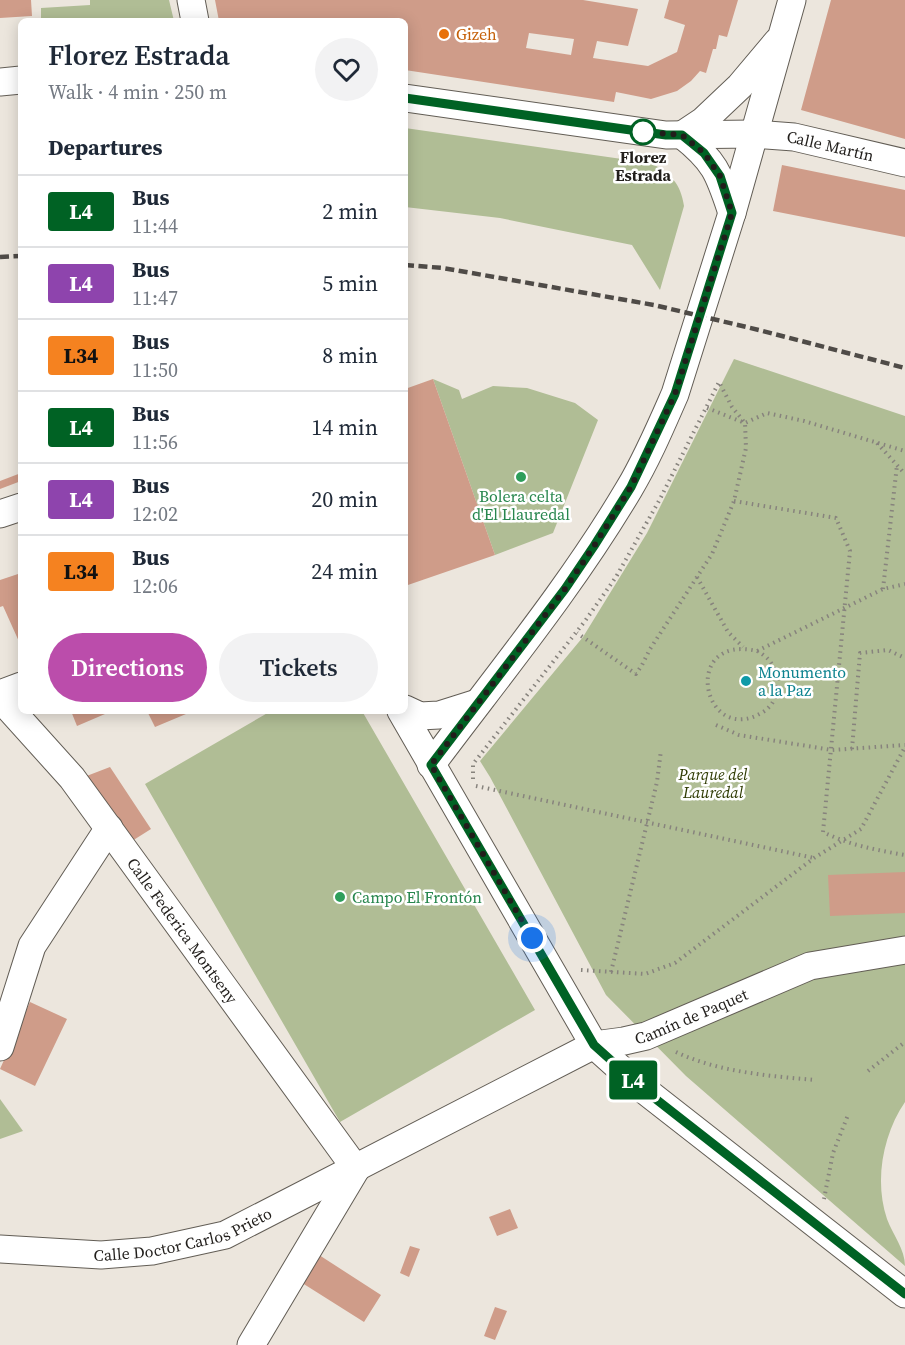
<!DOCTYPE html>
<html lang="en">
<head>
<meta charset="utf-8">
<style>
	:root { --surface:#fff; --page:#f2f2f3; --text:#1f2937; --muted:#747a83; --line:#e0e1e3; --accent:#bb4dab }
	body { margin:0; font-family:"Source Serif 4",serif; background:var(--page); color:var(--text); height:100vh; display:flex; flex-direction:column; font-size:22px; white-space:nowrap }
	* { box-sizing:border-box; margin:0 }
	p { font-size:20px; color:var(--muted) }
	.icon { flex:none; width:33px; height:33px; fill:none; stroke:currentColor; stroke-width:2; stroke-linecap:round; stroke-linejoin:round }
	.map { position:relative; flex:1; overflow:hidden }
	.drawer { position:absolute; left:18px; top:18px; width:390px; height:696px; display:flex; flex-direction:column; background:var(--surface); border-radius:9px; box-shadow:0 3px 15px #0003 }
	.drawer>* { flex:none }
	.badge { padding:0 12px; border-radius:4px; font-size:21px; line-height:39px }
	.you { position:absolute; width:30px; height:30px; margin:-15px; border:4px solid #fff; border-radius:50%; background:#1a73e8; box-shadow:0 0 0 9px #1a73e833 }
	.map>.badge { position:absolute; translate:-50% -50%; box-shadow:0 0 0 3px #fff }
	h2 { padding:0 30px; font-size:22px; line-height:54px }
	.round { display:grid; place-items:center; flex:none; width:63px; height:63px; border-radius:32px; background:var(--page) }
	.head { display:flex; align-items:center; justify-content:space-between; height:102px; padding:0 30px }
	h1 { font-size:28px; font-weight:600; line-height:45px }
	.action { display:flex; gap:12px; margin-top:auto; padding:12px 30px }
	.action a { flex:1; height:69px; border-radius:36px; background:var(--accent); color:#fff; font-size:24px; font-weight:600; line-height:69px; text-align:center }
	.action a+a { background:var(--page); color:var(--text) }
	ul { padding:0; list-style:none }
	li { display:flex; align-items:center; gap:18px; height:72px; padding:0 30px; border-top:2px solid var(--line) }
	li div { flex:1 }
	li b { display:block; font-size:22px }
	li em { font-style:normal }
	li .badge { min-width:66px; font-weight:700; text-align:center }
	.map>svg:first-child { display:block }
	.green { fill:#b0bd95 }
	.building { fill:#cf9c89; fill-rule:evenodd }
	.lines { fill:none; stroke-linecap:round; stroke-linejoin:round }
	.minor-casing { stroke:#625d55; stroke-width:29 }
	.path { stroke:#87837d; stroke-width:4; stroke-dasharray:1.5 4.5; stroke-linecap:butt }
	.minor { stroke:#fff; stroke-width:27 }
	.rail { stroke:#4f4b47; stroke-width:4.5; stroke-dasharray:9 4.5; stroke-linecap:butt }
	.line-casing { stroke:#fff; stroke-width:14 }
	.line { stroke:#006224; stroke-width:9 }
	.walk { stroke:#211e1b; stroke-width:6; stroke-dasharray:0 10.8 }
	.food-dot { fill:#e8710a; stroke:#fff; stroke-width:2 }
	.stop-dot { fill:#fff; stroke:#006224; stroke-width:3 }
	.leisure-dot { fill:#2e9e5b; stroke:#fff; stroke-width:2 }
	.culture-dot { fill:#0f9aa8; stroke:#fff; stroke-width:2 }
	.labels { text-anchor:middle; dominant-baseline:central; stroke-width:5; stroke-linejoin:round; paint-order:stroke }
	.food-label { font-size:16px; fill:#c56008; stroke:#fff; text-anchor:start }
	.street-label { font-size:16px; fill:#211e1b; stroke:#fff }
	.stop-label { font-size:16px; font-weight:bold; fill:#211e1b; stroke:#fff }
	.leisure-label { font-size:16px; fill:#27864d; stroke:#fff }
	.culture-label { font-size:16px; fill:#0d838f; stroke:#fff; text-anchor:start }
	.park-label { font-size:16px; font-style:italic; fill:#2f3b03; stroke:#fff }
</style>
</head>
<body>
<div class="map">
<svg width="905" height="1345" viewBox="0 0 905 1345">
	<rect width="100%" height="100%" fill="#ece6dd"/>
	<!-- green -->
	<path class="green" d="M90,0H169L174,21H41V8L90,5Z
		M405,128L650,163C670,172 681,184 684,206L660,290L632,245L500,218L405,207Z
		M734,359L905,416V1102C883,1134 874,1181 887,1219C893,1235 905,1249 905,1266L686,1076L606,995L490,777L480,761L583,637L647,533Z
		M433,379L459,390L462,399L493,386L527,388L575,403L598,420L553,533L495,555Z
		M271,711H362L535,1010L340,1122L145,784Z
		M0,1099L23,1131L0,1139Z"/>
	<!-- building -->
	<path class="building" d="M0,0H31L32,16L0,18Z
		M215,0H583L638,9L628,46L597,41L593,58L648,66L677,52L685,25L664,18L669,0H738L727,37L719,35L716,49H713L706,73L700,71L691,81L677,91L651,99L616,92L614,102L405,70V21H219ZM529,33L574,39L571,55L526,48Z
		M831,0H905V139L801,110Z
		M782,165L905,190V237L773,211Z
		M433,379L495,555L405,586V389Z
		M21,473V481L0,489V481Z
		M21,573V646L3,606L0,607V580Z
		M71,711H112L77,726Z
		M147,711H184L186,714L155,727Z
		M110,767L151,829L132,841L84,777Z
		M905,872V913L830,916L828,875Z
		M30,1002L67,1019L35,1086L0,1069Z
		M510,1209L518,1228L497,1236L489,1217Z
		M410,1246L420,1249L409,1277L400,1273Z
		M316,1253L381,1295L364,1322L299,1281Z
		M495,1307L507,1311L495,1340L484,1336Z"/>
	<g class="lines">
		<!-- minor casing -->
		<g class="minor-casing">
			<g id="minor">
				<path d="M191,0L195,21"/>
				<path d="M0,82L21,80"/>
				<path id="s1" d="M405,98L666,135L754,134L794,137L905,163"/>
				<path d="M682,135L703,121L740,86L777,42"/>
				<path d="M682,135C716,162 719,174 732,213"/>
				<path d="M0,514L21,507"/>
				<path d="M0,694L21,686"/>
				<path id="s2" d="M0,698L72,778L356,1169"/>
				<path d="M405,709L420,716L439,715L477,703"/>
				<path d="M401,711L594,1045L643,1089L905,1294"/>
				<path d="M431,765C499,674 571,587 629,489C647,459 661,426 675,394L732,213L792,0"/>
				<path d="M0,1047L32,946L109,828"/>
				<path id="s3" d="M0,1249L101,1255L152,1251L225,1235L594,1045L624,1041L646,1036L810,966L905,950"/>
				<path d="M251,1345L356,1169"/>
			</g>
		</g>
		<!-- path -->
		<path class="path" d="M707,408L745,423L767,413L804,421L905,451
			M877,443L905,474
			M734,501L836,518L850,551L823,832C849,845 876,850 905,855
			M697,577L728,632L743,647
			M883,589L897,465
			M757,651C761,653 765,656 768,659C782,674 781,701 763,712C703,749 679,633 757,651L883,589L905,584
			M716,725L739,735L832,750L905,745
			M852,749L860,653L888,650L905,658
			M473,779V764L585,621L616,577L660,499L719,382L732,407L745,423L746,448L734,501L712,554L650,649L642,665L636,674L577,633
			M476,786L814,858
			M581,970L645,974L675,963L814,858L861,829L905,747
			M611,972L657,782L661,750
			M676,1052C718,1072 769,1076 815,1080
			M868,1071L905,1042
			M824,1199L833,1153L848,1115"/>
		<!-- minor -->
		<use href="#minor" class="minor"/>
		<!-- rail -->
		<path class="rail" d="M0,257L21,256
			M405,265L443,268L654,305L759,330L905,368"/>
	</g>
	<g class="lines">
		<!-- line casing -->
		<g class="line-casing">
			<path id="line" d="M405,98L666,135H682L704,153L720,176L732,213L675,394L631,487L594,546L565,589L431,765L594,1045L643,1089L905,1294"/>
		</g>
		<!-- line -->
		<use href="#line" class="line"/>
		<!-- walk -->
		<path class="walk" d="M532,938L431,765L565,589L594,546L631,487L675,394L732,213L720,176L704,153L682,135L643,132"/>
	</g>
	<!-- markers -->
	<circle class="food-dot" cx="444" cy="34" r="6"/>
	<circle class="stop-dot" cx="643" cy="132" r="12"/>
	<g class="leisure-dot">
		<circle cx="521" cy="477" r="6"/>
		<circle cx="340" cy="897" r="6"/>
	</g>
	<circle class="culture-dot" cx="746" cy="681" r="6"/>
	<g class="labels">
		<!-- food labels -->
		<g class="food-label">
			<text x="456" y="34">Gizeh</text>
		</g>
		<!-- street labels -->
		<g class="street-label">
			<text stroke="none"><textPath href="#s1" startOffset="429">Calle Martín</textPath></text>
			<text stroke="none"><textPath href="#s2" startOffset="296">Calle Federica Montseny</textPath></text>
			<text stroke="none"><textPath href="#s3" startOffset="744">Camín de Paquet</textPath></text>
			<text stroke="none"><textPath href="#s3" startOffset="186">Calle Doctor Carlos Prieto</textPath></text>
		</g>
		<!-- stop labels -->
		<g class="stop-label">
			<text x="643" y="157">Florez<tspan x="643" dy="18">Estrada</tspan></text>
		</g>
		<!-- leisure labels -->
		<g class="leisure-label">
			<text x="521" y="496">Bolera celta<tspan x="521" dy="18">d'El Llauredal</tspan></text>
			<text x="352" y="897" text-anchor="start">Campo El Frontón</text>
		</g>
		<!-- culture labels -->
		<g class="culture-label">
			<text x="758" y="672">Monumento<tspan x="758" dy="18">a la Paz</tspan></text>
		</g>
		<!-- park labels -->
		<g class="park-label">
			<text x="713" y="774">Parque del<tspan x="713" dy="18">Lauredal</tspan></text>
		</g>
	</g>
</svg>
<div class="you" style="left:532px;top:938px"></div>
<b class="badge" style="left:633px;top:1080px;background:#006224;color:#fff">L4</b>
<section class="drawer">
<div class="head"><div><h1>Florez Estrada</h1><p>Walk · 4 min · 250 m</p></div><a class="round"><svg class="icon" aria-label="heart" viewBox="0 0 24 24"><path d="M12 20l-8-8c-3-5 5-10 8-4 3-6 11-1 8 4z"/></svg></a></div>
<h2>Departures</h2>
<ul>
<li><span class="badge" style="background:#006224;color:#fff">L4</span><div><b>Bus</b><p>11:44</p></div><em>2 min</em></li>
<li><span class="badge" style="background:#8e44ad;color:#fff">L4</span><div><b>Bus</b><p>11:47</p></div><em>5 min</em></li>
<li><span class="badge" style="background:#f58220;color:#111">L34</span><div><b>Bus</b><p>11:50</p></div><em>8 min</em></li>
<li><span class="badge" style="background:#006224;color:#fff">L4</span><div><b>Bus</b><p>11:56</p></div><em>14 min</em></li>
<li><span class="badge" style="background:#8e44ad;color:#fff">L4</span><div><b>Bus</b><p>12:02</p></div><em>20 min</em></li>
<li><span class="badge" style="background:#f58220;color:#111">L34</span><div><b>Bus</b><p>12:06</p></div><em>24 min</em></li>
</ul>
<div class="action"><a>Directions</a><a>Tickets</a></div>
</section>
</div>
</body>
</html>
